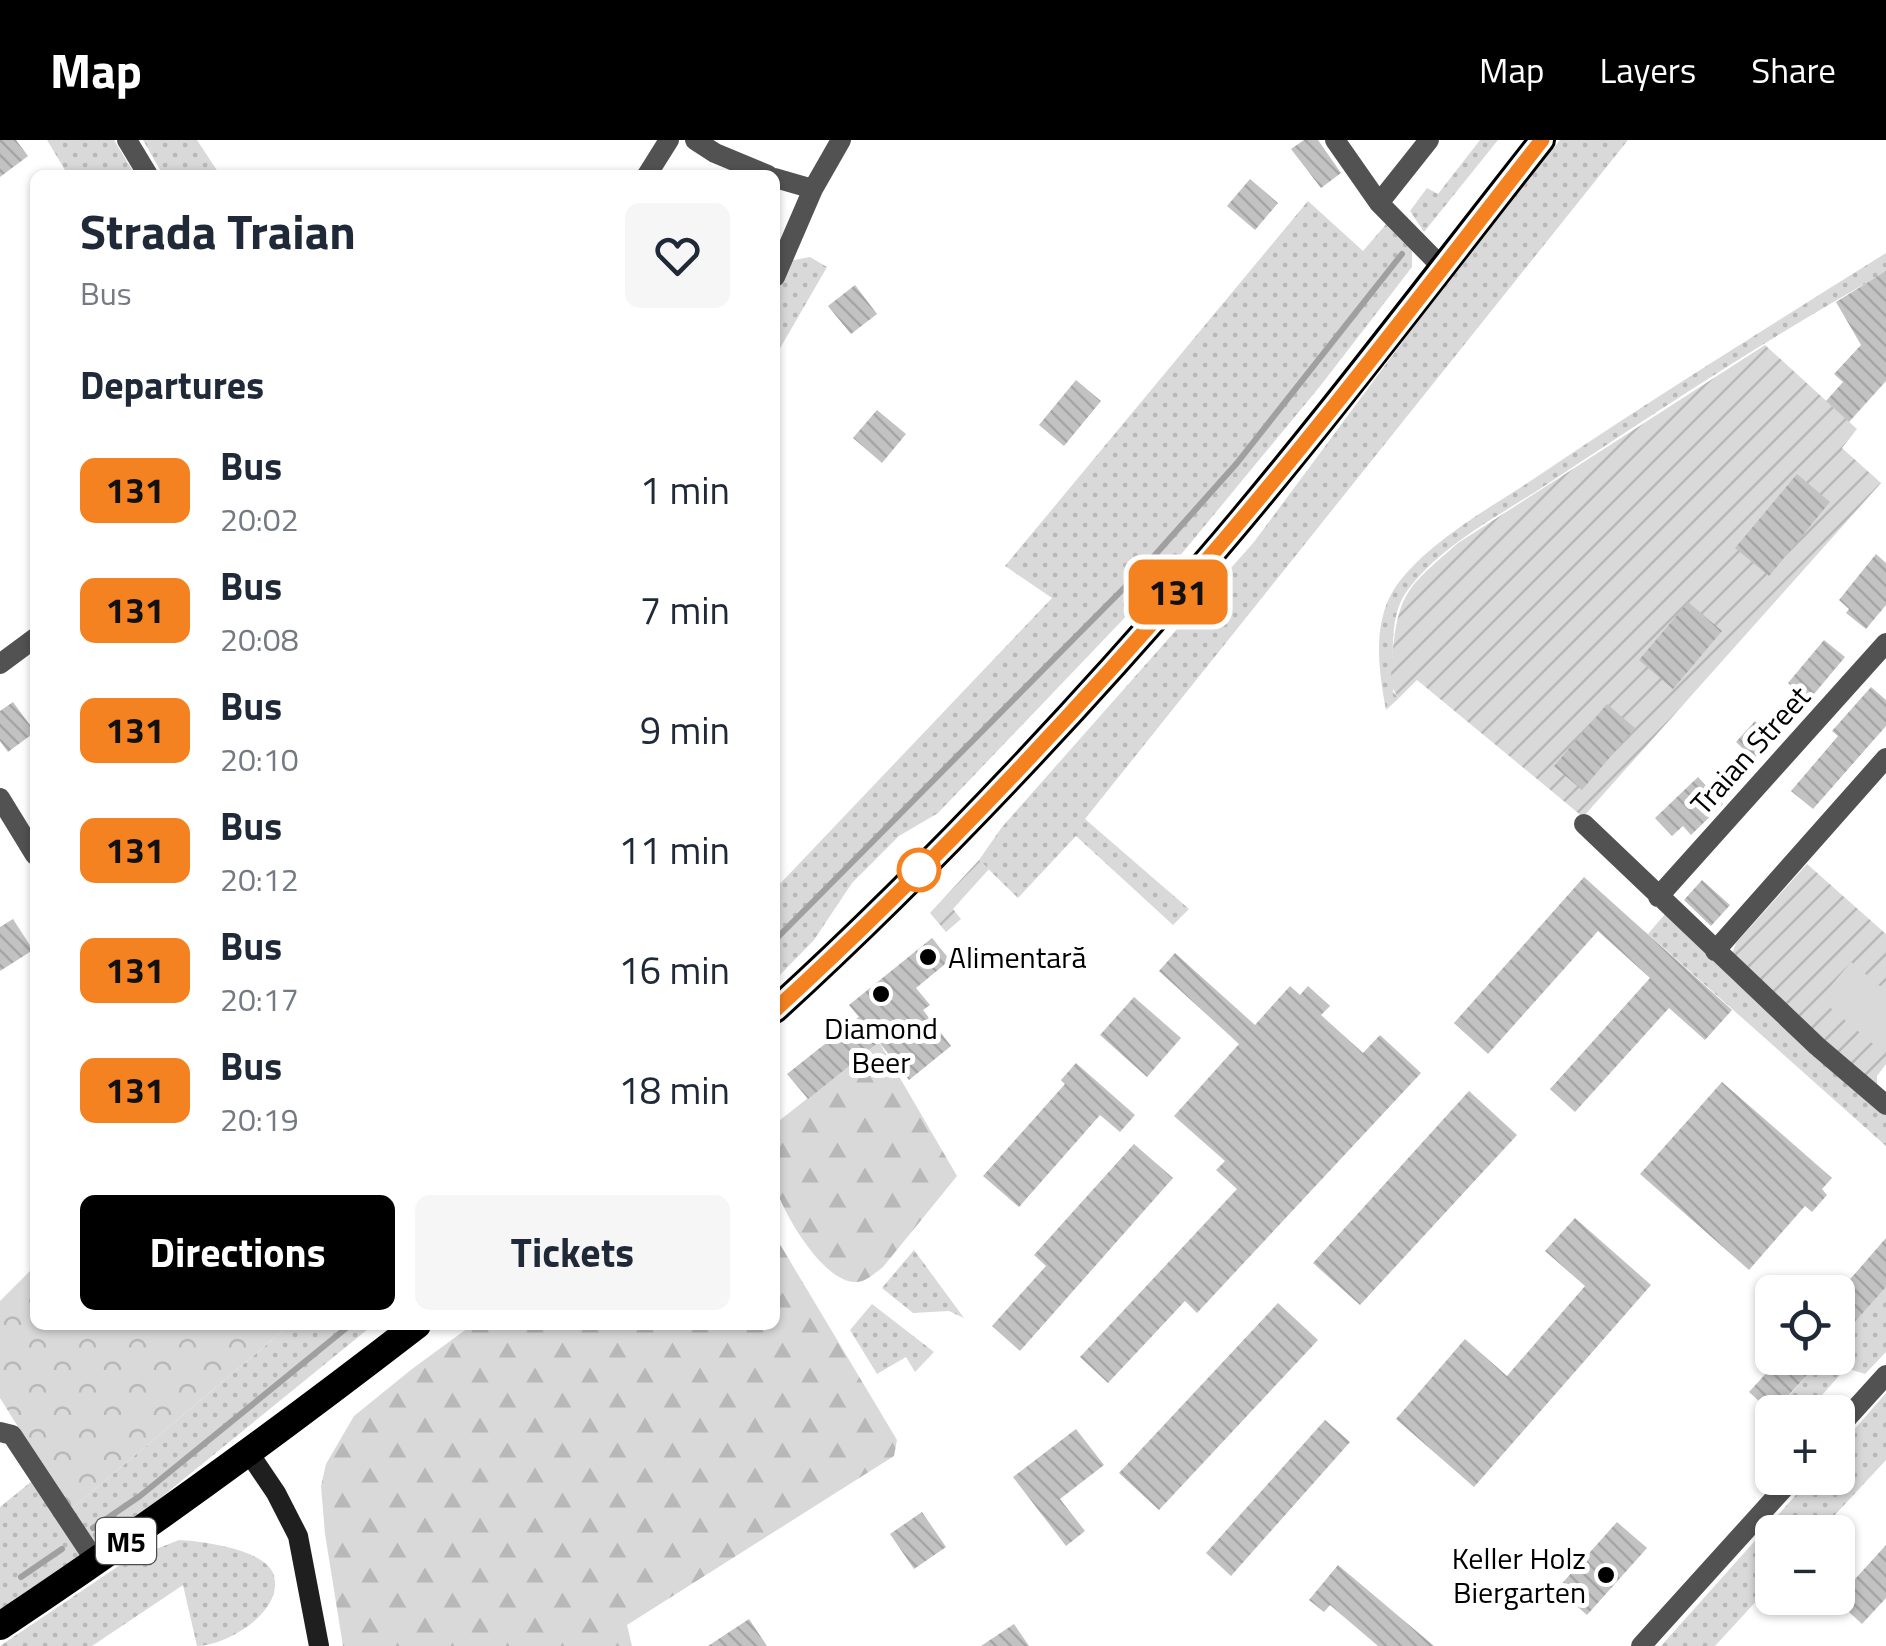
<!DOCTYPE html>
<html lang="en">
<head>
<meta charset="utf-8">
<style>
	:root { --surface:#fff; --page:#f6f6f7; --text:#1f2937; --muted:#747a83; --accent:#000 }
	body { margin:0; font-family:"Titillium Web",sans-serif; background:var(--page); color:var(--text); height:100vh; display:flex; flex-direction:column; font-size:38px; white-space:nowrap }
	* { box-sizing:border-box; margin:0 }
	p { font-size:32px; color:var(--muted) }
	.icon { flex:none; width:55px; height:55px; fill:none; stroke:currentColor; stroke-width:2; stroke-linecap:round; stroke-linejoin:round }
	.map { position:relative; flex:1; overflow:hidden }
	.drawer { position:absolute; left:30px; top:30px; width:750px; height:1160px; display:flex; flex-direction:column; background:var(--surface); border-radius:15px; box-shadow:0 2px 8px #0004 }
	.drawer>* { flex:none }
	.badge { padding:0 20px; border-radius:15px; font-size:35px; line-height:65px }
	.fabs { position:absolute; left:1755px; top:1135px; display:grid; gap:20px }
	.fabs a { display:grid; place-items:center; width:100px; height:100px; border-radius:15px; background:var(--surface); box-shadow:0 2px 8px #0004; font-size:50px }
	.map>.badge { position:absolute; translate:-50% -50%; box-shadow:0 0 0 5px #fff }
	h2 { padding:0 50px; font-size:38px; line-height:90px }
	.round { display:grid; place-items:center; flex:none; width:105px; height:105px; border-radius:15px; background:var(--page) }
	.headline { display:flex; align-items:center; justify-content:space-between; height:170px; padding:0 50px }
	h1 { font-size:48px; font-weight:700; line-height:75px }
	.cta { display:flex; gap:20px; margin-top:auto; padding:20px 50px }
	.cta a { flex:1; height:115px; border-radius:15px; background:var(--accent); color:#fff; font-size:40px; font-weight:700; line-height:115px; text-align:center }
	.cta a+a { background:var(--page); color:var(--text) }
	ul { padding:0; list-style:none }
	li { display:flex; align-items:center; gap:30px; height:120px; padding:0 50px }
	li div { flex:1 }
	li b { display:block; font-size:38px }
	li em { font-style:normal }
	li .badge { min-width:110px; font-weight:700; text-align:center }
	header { display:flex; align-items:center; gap:60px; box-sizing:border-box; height:140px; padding:0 50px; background:var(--accent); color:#fff }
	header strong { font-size:48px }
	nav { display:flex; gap:55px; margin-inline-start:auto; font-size:35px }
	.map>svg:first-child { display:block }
	.grass { fill:url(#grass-dots) }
	.forest { fill:url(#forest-firs) }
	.park { fill:url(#park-crowns) }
	.garden { fill:url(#garden-furrows) }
	.pitch { fill:#d9d9d9 }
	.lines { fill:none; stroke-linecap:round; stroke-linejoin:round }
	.stream { stroke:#a0a0a0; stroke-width:6 }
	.building { fill:url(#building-back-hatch) }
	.minor { stroke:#525252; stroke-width:20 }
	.tertiary { stroke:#525252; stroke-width:20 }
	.secondary { stroke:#1f1f1f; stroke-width:20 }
	.trunk { stroke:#000; stroke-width:28 }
	.line-casing { stroke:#fff; stroke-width:22 }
	.line { stroke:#f58220; stroke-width:15 }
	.stop-dot { fill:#fff; stroke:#f58220; stroke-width:5 }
	.poi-dot { fill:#000; stroke:#fff; stroke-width:4 }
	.labels { text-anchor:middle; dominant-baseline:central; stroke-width:10; stroke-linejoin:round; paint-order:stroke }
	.shield { fill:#fff; stroke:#4c4c4c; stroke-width:2.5 }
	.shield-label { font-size:28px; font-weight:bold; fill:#000 }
	.street-label { font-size:30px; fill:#000; stroke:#fff }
	.poi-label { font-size:30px; fill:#000; stroke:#fff; text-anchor:start }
</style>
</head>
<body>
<header>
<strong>Map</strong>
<nav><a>Map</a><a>Layers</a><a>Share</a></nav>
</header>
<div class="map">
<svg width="1886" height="1506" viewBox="0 0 1886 1506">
	<defs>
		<pattern id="grass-dots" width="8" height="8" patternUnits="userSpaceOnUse" patternTransform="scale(2.5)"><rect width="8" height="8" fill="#d9d9d9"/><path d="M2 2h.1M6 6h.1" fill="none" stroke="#b8b8b8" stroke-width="1.8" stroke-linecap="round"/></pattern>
		<pattern id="forest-firs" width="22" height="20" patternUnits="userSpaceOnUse" patternTransform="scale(2.5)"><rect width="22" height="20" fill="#d9d9d9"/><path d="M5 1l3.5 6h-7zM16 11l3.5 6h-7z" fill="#b8b8b8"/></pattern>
		<pattern id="park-crowns" width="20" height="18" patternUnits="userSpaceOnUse" patternTransform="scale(2.5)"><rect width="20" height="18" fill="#d9d9d9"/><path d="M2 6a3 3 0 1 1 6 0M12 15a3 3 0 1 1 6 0" fill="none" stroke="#b8b8b8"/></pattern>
		<pattern id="garden-furrows" width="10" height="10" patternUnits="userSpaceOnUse" patternTransform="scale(2.5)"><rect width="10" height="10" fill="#d9d9d9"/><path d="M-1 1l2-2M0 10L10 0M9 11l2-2" fill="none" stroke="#b8b8b8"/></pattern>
		<pattern id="building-back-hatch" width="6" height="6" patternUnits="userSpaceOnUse" patternTransform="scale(2.5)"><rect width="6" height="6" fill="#c2c2c2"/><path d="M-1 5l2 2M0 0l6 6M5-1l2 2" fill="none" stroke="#a5a5a5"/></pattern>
	</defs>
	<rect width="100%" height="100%" fill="#fff"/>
	<!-- grass -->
	<path class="grass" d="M47,0H114L135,35H68Z
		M143,0H197L220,35H163Z
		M1480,0H1498L1424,92L1410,71L1427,48L1438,54Z
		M1560,0H1628L1085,679L1189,769L1173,785L1076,696L1018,758L979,720L1002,687L1254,402L1438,154Z
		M1308,61L1363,111L1388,82L1412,110V127L1321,245L1155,446L938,673L899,696L852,743L814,800L775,840V749L1052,458L1005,426Z
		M1886,113V132C1771,196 1659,270 1549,343C1501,375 1439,405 1405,454C1388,479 1394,523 1393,552L1399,558L1386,570C1379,533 1372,486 1393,451C1422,405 1490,368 1535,338C1650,260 1768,187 1886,113Z
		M810,117L827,127L775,217V155L789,121Z
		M1665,774L1886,974V1006L1648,794Z
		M914,1110L964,1178L949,1171L913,1173L882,1148Z
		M1886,1147V1212L1865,1234L1846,1228L1807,1272H1774L1823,1218H1838V1201Z
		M872,1164L934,1212L915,1232L906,1217L877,1234L850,1190Z
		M290,1185H373L99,1408L70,1370Z
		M1886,1253V1320L1819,1392H1772V1444L1715,1506H1661L1811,1338H1838V1308Z
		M32,1341L82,1419L0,1472V1367Z
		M179,1400C201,1401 263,1409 273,1433C287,1470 227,1506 197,1506L183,1445L92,1506H0L126,1421Z"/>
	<!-- forest -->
	<path class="forest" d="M879,902L957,1036L883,1127C875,1133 866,1142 856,1142C824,1143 784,1075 776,1048C770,1030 775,1003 775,984Z
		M775,1096L897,1300L894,1316L627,1485L632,1506H343L325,1394L321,1346L326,1324L354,1276L412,1229L472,1185H775Z"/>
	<!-- park -->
	<path class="park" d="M35,1126V1185H290L70,1370L0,1258V1161Z"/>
	<!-- garden -->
	<path class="garden" d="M1765,205L1857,289L1842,308L1881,343L1583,677L1417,540L1399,558C1389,547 1391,535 1392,521C1398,451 1407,448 1458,403Z
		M979,720L989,729L953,769L961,779L946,792L930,773Z
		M1807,724L1886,794V924L1877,936V948L1731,817L1736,803Z"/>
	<!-- pitch -->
	<path class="pitch" d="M1851,822L1886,851V901L1879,909L1820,859Z"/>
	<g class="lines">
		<!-- stream -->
		<path class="stream" d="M775,800L1138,434L1237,323L1402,114
			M93,1388L140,1356L350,1185
			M21,1437L62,1409"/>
	</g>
	<!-- building -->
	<path class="building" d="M0,0H16L28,16L0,37Z
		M1304,0H1318L1341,33L1321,48L1291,9Z
		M1250,39L1278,63L1255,90L1227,66Z
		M1886,131V241L1849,282L1826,261L1843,242L1834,234L1861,205L1836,162Z
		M855,145L877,174L851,194L828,166Z
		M1076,240L1101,261L1064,306L1039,285Z
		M877,270L906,294L882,323L853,298Z
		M1797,334L1830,362L1769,436L1735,408Z
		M1876,414L1886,423V465L1866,489L1846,473L1849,469L1839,460Z
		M1688,462L1722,491L1673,549L1639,520Z
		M1824,500L1845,517L1809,560L1788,543Z
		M1871,547L1886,560V586L1813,669L1791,651L1838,596L1832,591Z
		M13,562L35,592L8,612L0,601V571Z
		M1607,564L1635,588L1582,650L1554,626Z
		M1755,581L1774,598L1754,619L1736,602Z
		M1698,637L1723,664L1691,695L1683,686L1672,696L1655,678Z
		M1584,737L1732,870L1705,900L1669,868L1575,972L1550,949L1650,838L1598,791L1488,914L1454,883Z
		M1702,740L1730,765L1711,786L1684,760Z
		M13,779L33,810L0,831V787Z
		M932,798L950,820L916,848L930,865L923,870L951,906L909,940L879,902L808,959L787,934L859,877L849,865Z
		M1175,813L1255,885L1290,846L1300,855L1308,846L1330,866L1321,875L1363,913L1380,895L1421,933L1197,1173L1185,1161L1108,1243L1080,1217L1237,1049L1216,1030L1225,1021L1174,976L1239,904L1159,831Z
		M1134,857L1181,898L1147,937L1100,895Z
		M1076,923L1135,975L1120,992L1100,975L1019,1067L983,1036L1065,944L1061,940Z
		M1722,942L1832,1038L1822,1049L1827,1055L1812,1072L1805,1066L1749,1130L1640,1034Z
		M1469,951L1517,995L1360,1165L1313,1123Z
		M1134,1004L1173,1038L1020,1211L992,1186L1046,1126L1034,1115Z
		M1575,1078L1651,1145L1474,1347L1396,1279L1465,1199L1507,1236L1585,1146L1545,1111Z
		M1886,1098V1147L1838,1201V1153Z
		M1278,1163L1318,1200L1159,1370L1119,1333Z
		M1780,1218H1823L1772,1273L1749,1252Z
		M1325,1280L1350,1302L1231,1436L1206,1413Z
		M1076,1289L1104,1325L1060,1359L1085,1391L1066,1406L1013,1337Z
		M922,1372L946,1407L914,1429L890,1394Z
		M1617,1382L1647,1408L1587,1475L1557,1449Z
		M1886,1405V1458L1862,1484L1836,1460Z
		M1338,1425L1434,1506H1378L1330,1465L1324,1472L1309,1460Z
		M749,1479L767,1506H708Z
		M1014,1484L1029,1506H981Z"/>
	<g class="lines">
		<!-- minor -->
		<path class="minor" d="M695,0L715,13L768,35
			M1335,0L1379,63L1442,127
			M647,35L669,0
			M775,38L813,49
			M1379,63L1429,0
			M775,137L813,49L841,0
			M0,524L35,498
			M0,658L35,715
			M1584,684L1817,906L1886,965
			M1658,757L1886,503
			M1715,811L1886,618
			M0,1292L12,1295L96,1422"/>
		<!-- tertiary -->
		<path class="tertiary" d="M127,0L148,35
			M1838,1288L1886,1235
			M1641,1506L1793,1338"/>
		<!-- secondary -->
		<path class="secondary" d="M249,1313L276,1353L298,1396L319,1506"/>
		<!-- trunk -->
		<path class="trunk" d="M775,870C926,732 1067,582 1201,427C1320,289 1429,143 1542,0
			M0,1486C143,1391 281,1290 417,1185"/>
	</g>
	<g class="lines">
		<!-- line casing -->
		<g class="line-casing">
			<path id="line" d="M775,870C926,732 1067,582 1201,427C1320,289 1430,143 1542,0"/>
		</g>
		<!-- line -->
		<use href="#line" class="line"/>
	</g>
	<!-- markers -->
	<circle class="stop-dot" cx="919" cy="730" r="20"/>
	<g class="poi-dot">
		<circle cx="928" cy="817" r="10"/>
		<circle cx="881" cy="854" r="10"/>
		<circle cx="1606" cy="1435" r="10"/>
	</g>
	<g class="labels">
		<!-- shield labels -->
		<rect class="shield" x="96" y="1378" width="60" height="46" rx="8"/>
		<g class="shield-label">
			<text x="126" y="1401">M5</text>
		</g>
		<!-- street labels -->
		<g class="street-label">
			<text transform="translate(1750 610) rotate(-48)">Traian Street</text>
		</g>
		<!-- poi labels -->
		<g class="poi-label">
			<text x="948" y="817">Alimentară</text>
			<text x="881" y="888" text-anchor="middle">Diamond<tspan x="881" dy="34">Beer</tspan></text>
			<text x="1586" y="1418" text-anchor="end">Keller Holz<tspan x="1586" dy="34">Biergarten</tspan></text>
		</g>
	</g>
</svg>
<div class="fabs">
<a><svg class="icon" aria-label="locate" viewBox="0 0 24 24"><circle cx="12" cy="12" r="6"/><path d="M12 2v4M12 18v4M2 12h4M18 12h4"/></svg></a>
<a>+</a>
<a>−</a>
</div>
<b class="badge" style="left:1178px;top:452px;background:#f58220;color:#111">131</b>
<section class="drawer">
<div class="headline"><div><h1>Strada Traian</h1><p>Bus</p></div><a class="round"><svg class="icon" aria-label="heart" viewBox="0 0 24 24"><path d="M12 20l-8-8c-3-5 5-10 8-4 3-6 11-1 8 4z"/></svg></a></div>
<h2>Departures</h2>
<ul>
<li><span class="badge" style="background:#f58220;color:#111">131</span><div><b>Bus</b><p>20:02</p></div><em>1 min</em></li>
<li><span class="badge" style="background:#f58220;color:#111">131</span><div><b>Bus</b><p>20:08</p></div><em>7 min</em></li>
<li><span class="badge" style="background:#f58220;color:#111">131</span><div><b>Bus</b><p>20:10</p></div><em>9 min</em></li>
<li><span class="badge" style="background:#f58220;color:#111">131</span><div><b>Bus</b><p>20:12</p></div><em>11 min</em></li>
<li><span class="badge" style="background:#f58220;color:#111">131</span><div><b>Bus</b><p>20:17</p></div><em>16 min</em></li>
<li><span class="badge" style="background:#f58220;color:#111">131</span><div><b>Bus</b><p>20:19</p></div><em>18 min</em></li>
</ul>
<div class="cta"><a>Directions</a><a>Tickets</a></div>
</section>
</div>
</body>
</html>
